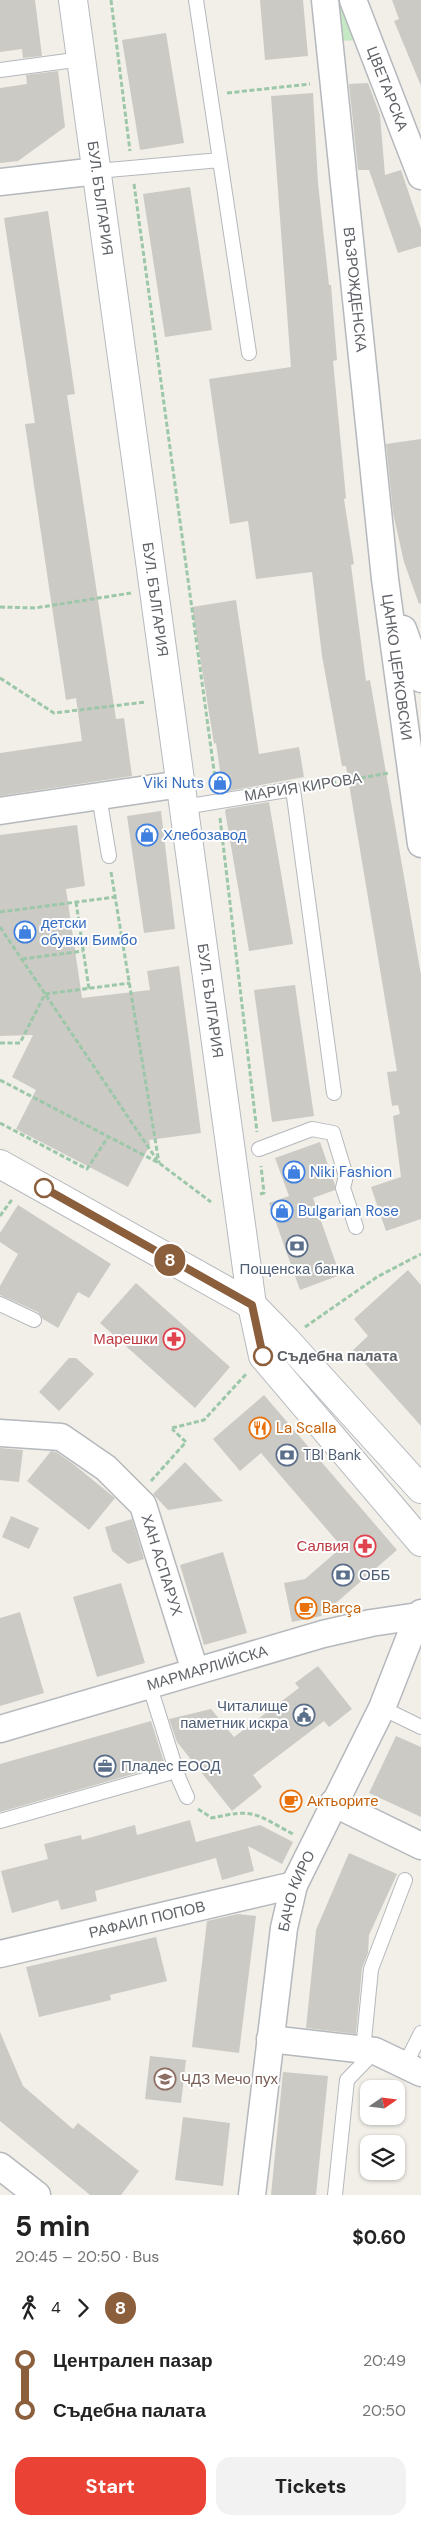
<!DOCTYPE html>
<html lang="en">
<head>
<meta charset="utf-8">
<style>
	:root { --surface:#fff; --page:#f2f2f2; --text:#222; --muted:#767676; --accent:#ea4335 }
	body { margin:0; font-family:"DM Sans",sans-serif; background:var(--page); color:var(--text); height:100vh; display:flex; flex-direction:column; font-size:19px; white-space:nowrap }
	* { box-sizing:border-box; margin:0 }
	p { font-size:16px; color:var(--muted) }
	.icon { flex:none; width:28px; height:28px; fill:none; stroke:currentColor; stroke-width:2; stroke-linecap:round; stroke-linejoin:round }
	.map { position:relative; height:2195px; overflow:hidden }
	.sheet { display:flex; flex-direction:column; background:var(--surface); flex:1 }
	.sheet>* { flex:none }
	.badge { padding:0 10px; border-radius:16px; font-size:18px; line-height:32px }
	.needle { width:32px; rotate:76deg }
	.buttons { position:absolute; left:360px; top:2080px; display:grid; gap:10px }
	.buttons a { display:grid; place-items:center; width:45px; height:45px; border-radius:10px; background:var(--surface); box-shadow:0 1px 4px #0004; font-size:25px }
	.map>.badge { position:absolute; translate:-50% -50%; box-shadow:0 0 0 2px #fff }
	.legs { display:flex; align-items:center; gap:8px; height:55px; padding:0 15px; font-size:16px }
	.legs p { margin-inline-start:auto }
	.headline { display:flex; align-items:center; justify-content:space-between; height:85px; padding:0 15px }
	h1 { font-size:28px; font-weight:700; line-height:38px }
	.button { display:flex; gap:10px; margin-top:auto; padding:10px 15px }
	.button a { flex:1; height:58px; border-radius:15px; background:var(--accent); color:#fff; font-size:20px; font-weight:700; line-height:58px; text-align:center }
	.button a+a { background:var(--page); color:var(--text) }
	ul { padding:0 15px; list-style:none }
	li { display:flex; align-items:center; gap:18px; height:50px; font-size:19px }
	li i { display:grid; place-items:center; width:8px; height:100%; margin:0 6px; background:currentColor }
	li i::after { content:''; width:12px; height:12px; margin:-6px; border:4px solid; border-radius:50%; background:var(--surface) }
	li p { margin-inline-start:auto }
	li:first-child i { background:linear-gradient(#0000 50%,currentColor 0) }
	li:last-child i { background:linear-gradient(currentColor 50%,#0000 0) }
	.map>svg:first-child { display:block }
	.green { fill:#c5e8c5 }
	.building { fill:#cccac5 }
	.lines { fill:none; stroke-linecap:round; stroke-linejoin:round }
	.service-casing { stroke:#b5b8bc; stroke-width:16 }
	.minor-casing { stroke:#b5b8bc; stroke-width:29 }
	.tertiary-casing { stroke:#b5b8bc; stroke-width:30 }
	.secondary-casing { stroke:#b6babf; stroke-width:30 }
	.path { stroke:#9cc7a9; stroke-width:3; stroke-dasharray:5 2.5; stroke-linecap:butt }
	.service { stroke:#fff; stroke-width:14 }
	.minor { stroke:#fff; stroke-width:26 }
	.tertiary { stroke:#fff; stroke-width:28 }
	.secondary { stroke:#fff; stroke-width:28 }
	.line-1-casing { stroke:#fff; stroke-width:11 }
	.line-1 { stroke:#8b5e3c; stroke-width:8 }
	.stop-1-dot { fill:#fff; stroke:#8b5e3c; stroke-width:2.5 }
	.labels { text-anchor:middle; dominant-baseline:central; stroke-width:4; stroke-linejoin:round; paint-order:stroke }
	.street-label { font-size:15px; fill:#5f6368; stroke:#fff }
	.shop-label { font-size:15px; fill:#366cbe; stroke:#fff; text-anchor:start }
	.service-label { font-size:15px; fill:#4e5e75; stroke:#fff; text-anchor:start }
	.health-label { font-size:15px; fill:#be3a42; stroke:#fff; text-anchor:end }
	.stop-label { font-size:15px; font-weight:bold; fill:#5f6368; stroke:#fff; text-anchor:start }
	.food-label { font-size:15px; fill:#c56008; stroke:#fff; text-anchor:start }
	.education-label { font-size:15px; fill:#785e54; stroke:#fff; text-anchor:start }
</style>
</head>
<body>
<div class="map">
<svg width="421" height="2195" viewBox="0 0 421 2195">
	<rect width="100%" height="100%" fill="#f1efe8"/>
	<!-- green -->
	<path class="green" d="M332,0H347L363,40L337,41Z"/>
	<!-- building -->
	<path class="building" d="M0,0H35L42,56L23,58L22,49L0,52Z
		M260,0H303L308,56L265,60Z
		M392,0H421V86L394,21L399,19Z
		M166,33L184,143L140,150L122,40Z
		M58,71L65,127L18,161L0,163V88L27,84L26,75Z
		M368,83L380,115L385,175L401,170L421,229V246L398,253L369,170H358L349,84Z
		M313,93L318,183L329,285H331L337,360L333,361L346,498L344,499L354,564L351,565L366,681L370,680L421,975V1219L386,1231L371,1187L401,1177L393,1116L400,1114L398,1105L392,1106L387,1072L397,1071L346,766H342L322,656L312,572L256,579L248,521L230,524L209,379L291,367L271,96Z
		M190,187L212,330L165,337L143,194Z
		M48,211L75,394L67,395L116,719L124,718L132,776L0,796V753L82,741L76,698L66,700L50,594L25,424L35,423L4,218Z
		M421,439V603L419,604L404,562L393,513L386,444Z
		M236,600L259,754L299,747L304,777L223,792L216,743L214,744L192,607Z
		M269,802L293,944L249,951L225,811L226,809Z
		M161,811L175,929L144,933L127,816Z
		M77,825L85,886L66,889L82,998L150,990L147,971L179,966L201,1133L149,1140L150,1145L128,1187L16,1129L36,1090L12,1077L33,1035L0,1036V835Z
		M295,985L314,1116L272,1122L254,990Z
		M320,1142L335,1185V1190L313,1198L340,1275L300,1290L269,1203L289,1196L275,1158Z
		M18,1205L111,1264L89,1298L78,1292L58,1328L43,1319L38,1312L0,1295V1286L18,1254L0,1242V1233Z
		M408,1270L421,1285V1426L353,1350L368,1336L354,1319Z
		M136,1283L230,1367L195,1408L100,1323Z
		M69,1358H76L94,1374L59,1411L39,1392Z
		M264,1395L397,1550L321,1616L292,1622L284,1583L305,1579L342,1547L261,1453L240,1471L213,1439Z
		M0,1448L23,1450L19,1482L0,1480Z
		M51,1451L56,1452L72,1463L115,1498L89,1530L27,1481Z
		M185,1462L208,1486L223,1501L168,1510L153,1494Z
		M11,1516L39,1528L29,1549L2,1537Z
		M132,1519L144,1559L128,1564L112,1551L105,1527Z
		M223,1552L247,1633L204,1645L180,1565Z
		M121,1583L145,1663L97,1677L73,1597Z
		M20,1612L44,1693L0,1706V1618Z
		M318,1666L352,1709L329,1727L324,1721L253,1775L262,1787L232,1811L177,1742L169,1719L211,1709L234,1737L299,1688L295,1683Z
		M151,1721L165,1765L0,1812V1764Z
		M396,1736L421,1747V1817L369,1793Z
		M190,1820L196,1842L260,1825L293,1842L282,1864L248,1846L254,1871L222,1880L216,1858L95,1891L97,1901L61,1910L58,1900L12,1913L1,1871L48,1859L44,1844L81,1835L82,1840L135,1825L137,1835Z
		M349,1853L397,1874L369,1935L368,1953L362,1968L356,2034L306,2028L316,1930Z
		M238,1914L256,1916L239,2053L192,2047L207,1921Z
		M156,1937L167,1981L110,1995L111,2000L39,2017L26,1967Z
		M0,2032L23,2086L73,2129L78,2123L139,2171L121,2195H90L0,2121Z
		M150,2056L186,2060L181,2103L145,2099Z
		M283,2072L328,2076L316,2195H271Z
		M183,2117L230,2123L223,2186L175,2180Z"/>
	<g class="lines">
		<!-- service casing -->
		<g class="service-casing">
			<path id="service" d="M196,0L249,353
				M0,70L82,59
				M97,171L220,160
				M99,796L109,856
				M184,807L293,789L334,1093
				M259,1149L312,1129L333,1133L346,1176L343,1188L356,1227
				M0,1304L34,1320
				M149,1684L179,1779L187,1797
				M382,1708L421,1727
				M0,1821L176,1771
				M363,2050L371,1969L405,1880
				M405,2065L421,2033
				M335,2195L347,2080L375,2051"/>
		</g>
		<!-- minor casing -->
		<g class="minor-casing">
			<g id="minor">
				<path id="s1" d="M325,0L385,579L421,844"/>
				<path id="s2" d="M353,0L421,176"/>
				<path d="M0,182L97,171"/>
				<path d="M403,629L421,679"/>
				<path d="M0,811L181,784"/>
				<path id="s3" d="M0,1433L61,1437L106,1468L143,1505L195,1671"/>
				<path id="s4" d="M0,1729L323,1634L371,1623L418,1616"/>
				<path d="M333,1803L421,1846"/>
				<path id="s5" d="M0,1954L294,1885"/>
				<path d="M270,2039L375,2051L421,2073"/>
				<path d="M0,2166L37,2195"/>
				<path id="s6" d="M252,2195L284,1928L294,1885L382,1708L418,1616L421,1613"/>
			</g>
		</g>
		<!-- tertiary casing -->
		<g class="tertiary-casing">
			<path id="tertiary" d="M0,1164L252,1305"/>
		</g>
		<!-- secondary casing -->
		<g class="secondary-casing">
			<g id="secondary">
				<path id="s7" d="M73,0L252,1305L263,1356L421,1542"/>
				<path d="M252,1305L286,1340L421,1489"/>
			</g>
		</g>
		<!-- path -->
		<path class="path" d="M111,0L130,151
			M227,93L310,84
			M134,184L216,785
			M0,607L35,608L131,593
			M0,678L54,713L146,702
			M309,787L389,773
			M220,818L257,1132
			M111,872L159,1163
			M76,902L89,989
			M0,912L115,897
			M0,927L157,1160
			M22,959L83,951
			M0,1043H20L45,994L130,983
			M0,1080L159,1163L211,1202
			M0,1123L87,1169L108,1137
			M260,1194L264,1193L261,1166
			M0,1216L13,1198
			M305,1327L377,1277L421,1254
			M172,1428L204,1420L247,1373
			M151,1481L186,1442L172,1429
			M198,1809L212,1818C255,1808 255,1814 293,1834"/>
		<!-- service -->
		<use href="#service" class="service"/>
		<!-- minor -->
		<use href="#minor" class="minor"/>
		<!-- tertiary -->
		<use href="#tertiary" class="tertiary"/>
		<!-- secondary -->
		<use href="#secondary" class="secondary"/>
	</g>
	<g class="lines">
		<!-- line-1 casing -->
		<g class="line-1-casing">
			<path id="line-1" d="M44,1188L252,1305L263,1356"/>
		</g>
		<!-- line-1 -->
		<use href="#line-1" class="line-1"/>
	</g>
	<!-- icons -->
	<defs>
		<g id="shop-ring" transform="scale(1.125)"><circle r="9.5" fill="#fff" stroke="#3f7fe0" stroke-width="1.5"/><path d="M-5-2.5h2.3a2.7 3.5 0 0 1 5.4 0H5L5.5 6h-11ZM-1.5-2.5h3a1.5 2.3 0 0 0-3 0Z" fill="#3f7fe0"/></g>
		<g id="bank-ring" transform="scale(1.125)"><circle r="9.5" fill="#fff" stroke="#5c6f8a" stroke-width="1.5"/><path d="M-6-4H6V4H-6ZM0-2.3a2.3 2.3 0 1 0 0 4.6a2.3 2.3 0 1 0 0-4.6Z" fill="#5c6f8a"/></g>
		<g id="pharmacy-ring" transform="scale(1.125)"><circle r="9.5" fill="#fff" stroke="#e0444e" stroke-width="1.5"/><path d="M-2-6h4v4h4v4h-4v4h-4v-4h-4v-4h4Z" fill="#e0444e"/></g>
		<g id="restaurant-ring" transform="scale(1.125)"><circle r="9.5" fill="#fff" stroke="#e8710a" stroke-width="1.5"/><path d="M-5-6h1v4h1v-4h1v4h1v-4h1v5L-1.5 .5V6h-2V.5L-5-1ZM5-6V6H3V1.5H1.5Q1.5-4 5-6Z" fill="#e8710a"/></g>
		<g id="cafe-ring" transform="scale(1.125)"><circle r="9.5" fill="#fff" stroke="#e8710a" stroke-width="1.5"/><path d="M-5.5-4.5H6V0H3Q3 3.5 0 3.5H-2.5Q-5.5 3.5-5.5 0ZM3-3.2v2h1.7v-2ZM-6 4.5H4V6H-6Z" fill="#e8710a"/></g>
		<g id="civic-ring" transform="scale(1.125)"><circle r="9.5" fill="#fff" stroke="#5c6f8a" stroke-width="1.5"/><path d="M-.6-6.5H3V-4.5H.6V-3L4-1V1h2V6H-6V1h2V-1L-.6-3ZM-1.2 2.5V6h2.4V2.5Z" fill="#5c6f8a"/></g>
		<g id="office-ring" transform="scale(1.125)"><circle r="9.5" fill="#fff" stroke="#5c6f8a" stroke-width="1.5"/><path d="M-6-3h4V-5.5h4V-3h4V5H-6ZM-1-4.5V-3h2v-1.5ZM-6 0V1H6V0Z" fill="#5c6f8a"/></g>
		<g id="school-ring" transform="scale(1.125)"><circle r="9.5" fill="#fff" stroke="#8d6e63" stroke-width="1.5"/><path d="M0-5L7-2L0 1L-7-2ZM-4 1L0 2.5L4 1V4Q0 6-4 4Z" fill="#8d6e63"/></g>
	</defs>
	<g fill-rule="evenodd">
		<use href="#shop-ring" x="220" y="783"/>
		<use href="#shop-ring" x="147" y="835"/>
		<use href="#shop-ring" x="25" y="932"/>
		<use href="#shop-ring" x="294" y="1172"/>
		<use href="#shop-ring" x="282" y="1211"/>
		<use href="#bank-ring" x="297" y="1246"/>
		<use href="#pharmacy-ring" x="174" y="1339"/>
		<use href="#restaurant-ring" x="260" y="1428"/>
		<use href="#bank-ring" x="287" y="1455"/>
		<use href="#pharmacy-ring" x="365" y="1546"/>
		<use href="#bank-ring" x="343" y="1575"/>
		<use href="#cafe-ring" x="306" y="1608"/>
		<use href="#civic-ring" x="304" y="1715"/>
		<use href="#office-ring" x="105" y="1766"/>
		<use href="#cafe-ring" x="291" y="1801"/>
		<use href="#school-ring" x="165" y="2079"/>
	</g>
	<!-- markers -->
	<g class="stop-1-dot">
		<circle cx="44" cy="1188" r="9"/>
		<circle cx="263" cy="1356" r="9"/>
	</g>
	<g class="labels">
		<!-- street labels -->
		<g class="street-label">
			<text stroke="none"><textPath href="#s2" startOffset="95">ЦВЕТАРСКА</textPath></text>
			<text stroke="none"><textPath href="#s7" startOffset="200">БУЛ. БЪЛГАРИЯ</textPath></text>
			<text stroke="none"><textPath href="#s1" startOffset="291">ВЪЗРОЖДЕНСКА</textPath></text>
			<text stroke="none"><textPath href="#s7" startOffset="605">БУЛ. БЪЛГАРИЯ</textPath></text>
			<text stroke="none"><textPath href="#s1" startOffset="671">ЦАНКО ЦЕРКОВСКИ</textPath></text>
			<text transform="translate(303 787) rotate(-9)">МАРИЯ КИРОВА</text>
			<text stroke="none"><textPath href="#s7" startOffset="1010">БУЛ. БЪЛГАРИЯ</textPath></text>
			<text stroke="none"><textPath href="#s3" startOffset="231">ХАН АСПАРУХ</textPath></text>
			<text stroke="none"><textPath href="#s4" startOffset="216">МАРМАРЛИЙСКА</textPath></text>
			<text stroke="none"><textPath href="#s6" startOffset="308">БАЧО КИРО</textPath></text>
			<text stroke="none"><textPath href="#s5" startOffset="151">РАФАИЛ ПОПОВ</textPath></text>
		</g>
		<!-- shop labels -->
		<g class="shop-label">
			<text x="204" y="783" text-anchor="end">Viki Nuts</text>
			<text x="163" y="835">Хлебозавод</text>
			<text x="41" y="923">детски<tspan x="41" dy="17">обувки Бимбо</tspan></text>
			<text x="310" y="1172">Niki Fashion</text>
			<text x="298" y="1211">Bulgarian Rose</text>
		</g>
		<!-- service labels -->
		<g class="service-label">
			<text x="297" y="1269" text-anchor="middle">Пощенска банка</text>
			<text x="303" y="1455">TBI Bank</text>
			<text x="359" y="1575">ОББ</text>
			<text x="288" y="1706" text-anchor="end">Читалище<tspan x="288" dy="17">паметник искра</tspan></text>
			<text x="121" y="1766">Пладес ЕООД</text>
		</g>
		<!-- health labels -->
		<g class="health-label">
			<text x="158" y="1339">Марешки</text>
			<text x="349" y="1546">Салвия</text>
		</g>
		<!-- stop labels -->
		<g class="stop-label">
			<text x="277" y="1356">Съдебна палата</text>
		</g>
		<!-- food labels -->
		<g class="food-label">
			<text x="276" y="1428">La Scalla</text>
			<text x="322" y="1608">Barça</text>
			<text x="307" y="1801">Актьорите</text>
		</g>
		<!-- education labels -->
		<g class="education-label">
			<text x="181" y="2079">ЧДЗ Мечо пух</text>
		</g>
	</g>
</svg>
<div class="buttons">
<a><svg class="needle" viewBox="-14 -14 28 28"><path d="M0-13l5 13h-10z" fill="#e53935"/><path d="M0 13l5-13h-10z" fill="#767676"/></svg></a>
<a><svg class="icon" aria-label="layers" viewBox="0 0 24 24"><path d="M12 4l9 5-9 5-9-5zM3 14l9 5 9-5"/></svg></a>
</div>
<b class="badge" style="left:170px;top:1260px;background:#8b5e3c;color:#fff">8</b>
</div>
<section class="sheet">
<div class="headline"><div><h1>5 min</h1><p>20:45 – 20:50 · Bus</p></div><b>$0.60</b></div>
<div class="legs"><svg class="icon" aria-label="walk" viewBox="0 0 24 24"><circle cx="13" cy="4" r="2"/><path d="M13 8l-2 6 4 7M11 14l-3 7M7 12l3-4h3l4 4"/></svg>4<svg class="icon" aria-label="forward" viewBox="0 0 24 24"><path d="M9 5l7 7-7 7"/></svg><b class="badge" style="background:#8b5e3c;color:#fff">8</b></div>
<ul>
<li><i style="color:#8b5e3c"></i><b>Централен пазар</b><p>20:49</p></li>
<li><i style="color:#8b5e3c"></i><b>Съдебна палата</b><p>20:50</p></li>
</ul>
<div class="button"><a>Start</a><a>Tickets</a></div>
</section>
</body>
</html>
